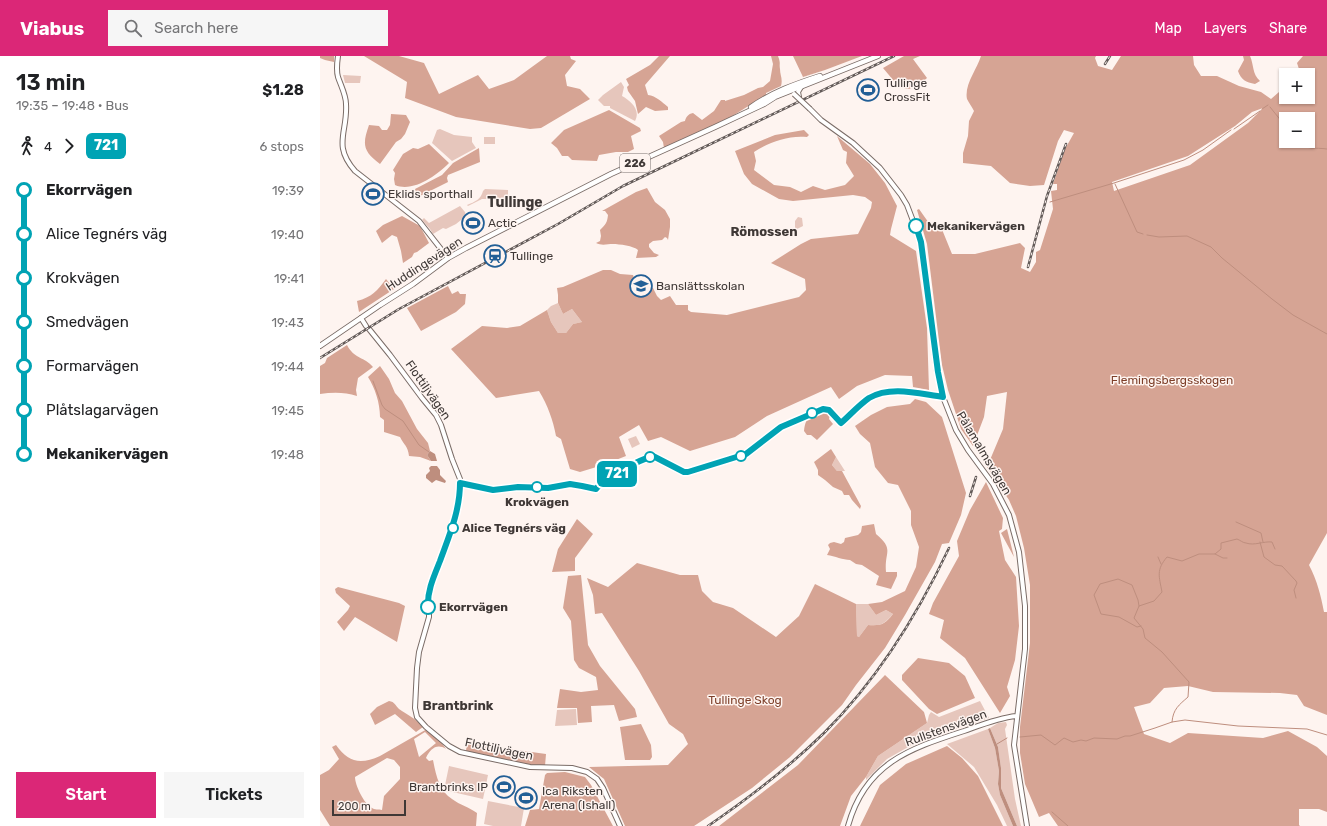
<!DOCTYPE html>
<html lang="en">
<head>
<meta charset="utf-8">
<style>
	:root { --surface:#fff; --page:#f6f6f6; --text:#202124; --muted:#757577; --accent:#db2777 }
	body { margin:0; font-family:Rubik,sans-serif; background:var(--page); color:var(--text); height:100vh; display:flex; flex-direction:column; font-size:15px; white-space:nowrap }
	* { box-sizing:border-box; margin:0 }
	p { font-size:13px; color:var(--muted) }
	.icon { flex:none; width:22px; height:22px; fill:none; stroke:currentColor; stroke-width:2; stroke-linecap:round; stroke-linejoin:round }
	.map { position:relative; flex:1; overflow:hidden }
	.drawer { display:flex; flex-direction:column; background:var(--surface); width:320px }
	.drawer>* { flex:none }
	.badge { padding:0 8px; border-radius:6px; font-size:14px; line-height:26px }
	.fabs { position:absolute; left:959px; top:12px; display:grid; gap:8px }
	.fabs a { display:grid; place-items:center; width:36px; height:36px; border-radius:0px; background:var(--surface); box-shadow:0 1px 3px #0004; font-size:20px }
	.scale { position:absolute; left:12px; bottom:10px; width:74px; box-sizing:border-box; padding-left:4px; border:2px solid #3f3836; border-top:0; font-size:11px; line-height:14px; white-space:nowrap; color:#3f3836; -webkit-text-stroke:3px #fef4f0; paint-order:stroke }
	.map>.badge { position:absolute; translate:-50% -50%; box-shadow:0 0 0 2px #fff }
	.legs { display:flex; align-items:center; gap:6px; height:44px; padding:0 16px; font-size:13px }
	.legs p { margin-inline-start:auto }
	.overview { display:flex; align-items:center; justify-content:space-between; height:68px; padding:0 16px }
	h1 { font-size:22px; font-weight:600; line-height:30px }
	.primary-button { display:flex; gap:8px; margin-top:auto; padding:8px 16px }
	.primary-button a { flex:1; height:46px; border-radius:0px; background:var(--accent); color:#fff; font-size:16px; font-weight:600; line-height:46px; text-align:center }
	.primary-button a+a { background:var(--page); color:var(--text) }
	ul { padding:0 16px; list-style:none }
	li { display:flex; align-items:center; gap:14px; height:44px; font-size:15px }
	li i { display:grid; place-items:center; width:6px; height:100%; margin:0 5px; background:currentColor }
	li i::after { content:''; width:10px; height:10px; margin:-5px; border:3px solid; border-radius:50%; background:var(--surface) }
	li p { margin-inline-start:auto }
	li:first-child i { background:linear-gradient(#0000 50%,currentColor 0) }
	li:last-child i { background:linear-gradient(currentColor 50%,#0000 0) }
	header { display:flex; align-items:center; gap:24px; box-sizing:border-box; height:56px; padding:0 20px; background:var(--accent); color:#fff }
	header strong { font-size:19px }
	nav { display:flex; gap:22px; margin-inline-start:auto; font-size:14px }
	.search { width:280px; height:36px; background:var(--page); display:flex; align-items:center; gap:10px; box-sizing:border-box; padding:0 14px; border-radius:0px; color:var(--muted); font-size:15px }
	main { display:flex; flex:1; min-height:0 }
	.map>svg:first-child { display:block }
	.green { fill:#e6c6bc }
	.forest { fill:#d6a494; fill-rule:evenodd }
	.water { fill:#be8e7e }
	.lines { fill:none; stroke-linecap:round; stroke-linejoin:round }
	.stream { stroke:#be8e7e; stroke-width:1 }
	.secondary-casing { stroke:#7a6c67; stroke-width:6 }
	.primary-casing { stroke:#7a6c67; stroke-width:6 }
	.secondary { stroke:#fff; stroke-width:4 }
	.primary { stroke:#fff; stroke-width:4.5 }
	.rail-casing { stroke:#625a58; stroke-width:2.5 }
	.rail { stroke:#fef4f0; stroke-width:1; stroke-dasharray:3; stroke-linecap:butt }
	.secondary-bridge-casing { stroke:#7a6c67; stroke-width:6; stroke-linecap:butt }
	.secondary-bridge { stroke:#fff; stroke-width:4 }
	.line-1-casing { stroke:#fff; stroke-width:9 }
	.line-1 { stroke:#00a3b4; stroke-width:6 }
	.stop-1-dot { fill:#fff; stroke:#00a3b4; stroke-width:2 }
	.labels { text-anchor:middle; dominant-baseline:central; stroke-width:3; stroke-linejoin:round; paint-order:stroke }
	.shield { fill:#fef4f0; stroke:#78706e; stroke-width:1 }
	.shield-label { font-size:11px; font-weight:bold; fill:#3f3836 }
	.poi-label { font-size:12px; fill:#3f3836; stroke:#fef4f0; text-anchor:start }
	.stop-label { font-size:12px; font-weight:bold; fill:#3f3836; stroke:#fef4f0; text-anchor:start }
	.street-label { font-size:12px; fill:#3f3836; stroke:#fef4f0 }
	.park-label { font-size:12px; fill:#7e3f29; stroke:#fef4f0 }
	.neighbourhood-label { font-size:13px; font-weight:bold; fill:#3f3836; stroke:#fef4f0 }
	.quarter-label { font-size:14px; font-weight:bold; fill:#3f3836; stroke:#fef4f0 }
</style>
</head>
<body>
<header>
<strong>Viabus</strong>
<div class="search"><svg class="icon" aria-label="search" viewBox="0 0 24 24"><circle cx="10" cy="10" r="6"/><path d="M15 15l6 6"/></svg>Search here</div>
<nav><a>Map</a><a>Layers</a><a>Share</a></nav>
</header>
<main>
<section class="drawer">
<div class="overview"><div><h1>13 min</h1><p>19:35 – 19:48 · Bus</p></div><b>$1.28</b></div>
<div class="legs"><svg class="icon" aria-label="walk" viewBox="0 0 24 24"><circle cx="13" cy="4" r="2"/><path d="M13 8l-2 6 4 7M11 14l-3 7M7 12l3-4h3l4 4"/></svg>4<svg class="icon" aria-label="forward" viewBox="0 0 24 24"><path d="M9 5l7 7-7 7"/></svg><b class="badge" style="background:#00a3b4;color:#fff">721</b><p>6 stops</p></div>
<ul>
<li><i style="color:#00a3b4"></i><b>Ekorrvägen</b><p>19:39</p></li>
<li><i style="color:#00a3b4"></i><span>Alice Tegnérs väg</span><p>19:40</p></li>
<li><i style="color:#00a3b4"></i><span>Krokvägen</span><p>19:41</p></li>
<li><i style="color:#00a3b4"></i><span>Smedvägen</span><p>19:43</p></li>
<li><i style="color:#00a3b4"></i><span>Formarvägen</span><p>19:44</p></li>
<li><i style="color:#00a3b4"></i><span>Plåtslagarvägen</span><p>19:45</p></li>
<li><i style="color:#00a3b4"></i><b>Mekanikervägen</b><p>19:48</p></li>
</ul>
<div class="primary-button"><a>Start</a><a>Tickets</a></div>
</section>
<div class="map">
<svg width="1007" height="770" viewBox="0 0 1007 770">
	<rect width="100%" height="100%" fill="#fef4f0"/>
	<!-- green -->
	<path class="green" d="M23,19L41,20L40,27H25Z
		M301,26L304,31L302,40C311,45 321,54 315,65L290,52V50H284L278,44L283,39Z
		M120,73L134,79L152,81V86L156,92L132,105L112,87L117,74Z
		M164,81H175V88H164Z
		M165,133L188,134V141L176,146L174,143H162L148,150L147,149C155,146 161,143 163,135Z
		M140,150L145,156L146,160L136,168L126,173L123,172L113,178L110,173L102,164L104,162L109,167Z
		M478,161L482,162L483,170L477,173L475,172V165Z
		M238,247L243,258L252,253L262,266L253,268L246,277H238L231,266L227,254L231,250Z
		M316,380L320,388L312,392L308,383Z
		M516,401L525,415H517L512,409Z
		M536,548H548L556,559L566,554L573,558C564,568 562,570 548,569L539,581L537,580Z
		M660,645L669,662L597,686L567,703L546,724V721L558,700L607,667L609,659L611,656L619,661Z
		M256,653L257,669L235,670L237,654Z
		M686,666L687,669L685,673L695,743L701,770H697L681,732V712L678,691L670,672L678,667Z
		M668,673L675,692L679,715L678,728L680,739L693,770H687L677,749L654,711L627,688Z
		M129,710L168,719L163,743L124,734Z
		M168,745L204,752L201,770H173L164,768Z"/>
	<!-- forest -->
	<path class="forest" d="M0,0H14V6L5,4L0,2Z
		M44,0H79L104,7L119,38L158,19L169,33L194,24L227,0H250L251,3L256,5L245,19L247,30L260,33L270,43L221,72L210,73L136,61L85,42L87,26Z
		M339,0H350L325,29L328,39C336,40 342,46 348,51V54L335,55L326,51L318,58L315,45L308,35L307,31L309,29L306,23L330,9Z
		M451,0H458C461,8 459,6 460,13C460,19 463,23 461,30L446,37V39L406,64L344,92L343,86L339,80L361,66L365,65C366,61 368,58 373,57L382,64L394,55L401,44H405V45L424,39L438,32L443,31L450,25L453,8Z
		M473,0H542L505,14L483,21Z
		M584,0H600L593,3L607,22L600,28L589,33L579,31L563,12Z
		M661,0H776L775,2L778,10L792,14L801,0H873L874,9L881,20H897L919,30L941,36L951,43L959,36L966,33V41H988V19H981L977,7L983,0H1007V477L989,509C997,524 1001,540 1004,556H1007V659L984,650L977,639L960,637L893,636L868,630L844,632L830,647L814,651L824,678L850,687L868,677L943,682L968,675L997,691L1007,700V756L999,753H979V769L980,770H738L729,757L719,761L705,728L700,697V671L710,587V529L704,492L696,460L689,444L667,411L683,373L687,336L667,340L664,361L653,390L641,373L628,334L622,309L607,188L597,154L599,153L611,170L621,171L632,198H655L700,187L705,192L701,212L710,216L716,206V196L720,194L733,153L731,135L737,134V128H733L745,93L754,77L744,74L738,85L724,129L710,130L690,127L671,110L643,107V97L648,80L649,65L654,55C652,51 649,47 647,43C644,29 657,13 661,0ZM943,52L928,67L870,109L794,135L792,126L868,100L915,70L932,56ZM966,63H988V85H966Z
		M923,0H930C934,9 932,18 940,25L935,28C926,26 921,24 918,15L924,4Z
		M289,54L320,72L321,75L311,80L314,93L308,96H296L279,99L277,105L252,104L248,100H242L237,92L231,87L244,74Z
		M71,58L86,59L90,66L85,78L81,83L76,86L60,108C43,95 42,89 49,69L59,70L62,74H67L70,69Z
		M484,74L489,79L487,81C469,79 449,86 434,96L436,105L434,114L454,129L470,131L481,136L493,130L505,134L525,129L534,120L526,107L527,96L523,94L517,80L550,108L565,127L577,150L571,173L570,179L596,195L607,272L609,334L593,331L592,320L565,319L537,330L519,343L511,331L447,360L415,381L370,395L341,381L328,385L319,369L299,381L306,400L283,409L260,416L250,413L241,383L236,380C233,364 228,350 219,335L176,342L131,293L162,270L187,272L200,270L227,254L231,266L238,277H246L253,268L262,266L252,253L243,258L238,247V239L237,232L243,231L283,214H291L300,218L313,219L315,225L333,232L337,240L341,244L350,240L356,249H368V254L371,256L407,259L479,241L486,234L485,223L451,207L481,188L491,183L538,178L551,152L552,146L545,141L533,139L473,145L459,143L432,128L424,118L415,95L455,79Z
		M109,88L129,107C117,119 93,137 75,129L74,123L75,117L73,114L83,98L93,92L98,93Z
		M159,92L160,106L128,119L127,122L128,126L98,141L95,133L122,119L133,107Z
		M327,132L335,146L345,154L350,163V171L348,184L347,182L345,181L342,184L333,185L329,188V191L334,197L339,199L336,201L316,202L318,194C314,190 299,188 293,188C287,188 282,190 276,187L280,185L281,180L280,174C286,168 287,167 288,159L285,155H282L316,136Z
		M82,160L100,170L109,187L97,196L94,197L92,201L83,207L81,195L77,181L72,179L62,187L56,175L63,169Z
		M66,223L74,233L39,256L37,245C52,241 57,235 66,223Z
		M128,230L132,238L138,235L140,238H146L145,248L136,256L101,275L87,252Z
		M27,289C34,303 45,301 53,311L38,322L36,334L37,340C25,336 13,336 0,338V310L5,307L7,302Z
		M60,310L69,323L75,337L82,345L97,373L108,387L110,395L107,399L111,405L100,401L89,400C88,390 84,389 80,381L64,376V364L60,361C60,347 55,332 48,321Z
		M595,343L606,346L622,361L646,437L641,459L629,487L622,488L615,506L585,559L565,592L536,629L522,649L470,701L432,732L374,770H305L284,723L269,711L348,709L368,688L363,678L349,668L319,615L282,557L275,558L273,539L267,522L288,531L317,507L360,519H378L382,535L393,546L413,552L456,581L479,560L495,528L536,548L537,580L539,581L548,569C562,570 565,568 573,558L566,554L556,559L548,548L562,546L585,535L596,511L599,491L591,469V455L578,429L568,427L555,411L550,387L540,378L535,370L551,359L567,351L590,348Z
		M505,354L510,359L509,363L513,368L497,384L491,379H487L484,375C486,359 491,359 505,354Z
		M511,393L516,401L512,409L517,415H522L541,450L540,453L532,444L529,439H524L522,435L513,431L505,424L498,419V414L494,406Z
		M666,426L683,462L682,473L679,475L685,504L696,521L699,570L695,604L687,631L690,640L680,657L645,602L620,582L624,564L609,558L613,547L639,500L637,485L650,454Z
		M257,463L273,478L255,502V515L232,516L238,493Z
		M554,468L556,478C575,494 564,495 566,516H577V520L571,533L556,529L559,520L542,509L536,508L530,504C523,504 515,500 507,499L510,493L508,489L510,487L514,486L521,488L524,486L525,482L538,479L541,476L542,470Z
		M687,473L694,501L681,477Z
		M261,519L268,589L280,610L315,653L317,661L299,665L294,649L271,650L272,666L258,667L257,652H237L240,633L261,636L278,634L276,621L259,612L254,604L251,565L243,552L248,520Z
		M18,531L79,547L85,550L77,586L35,561L24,575L17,566L28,554L30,550L16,537L15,533Z
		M598,602L629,607L645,620L655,642L617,658L609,653L582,624V619Z
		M565,619L604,656L607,667L558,700L546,721L531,740L520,770H399L478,709Z
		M69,645C75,646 75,649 79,653C88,659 96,663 103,671L96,676L75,658L55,669L50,658L57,651Z
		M321,668L331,689L332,701L330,704H305L300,671Z
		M107,673L121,686L126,693C117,687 110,693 106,702L109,705L113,704C116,719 119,735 132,743C140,749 149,751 157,757L156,770H10L0,754V719L9,714L19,703L12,691L16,689C28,706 40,709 60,700ZM105,676L116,687L99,701L94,683ZM67,702L74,704L80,711V723L64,740L62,754C59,753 54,754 52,752C44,748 35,729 35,721Z
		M147,687L226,698L225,710L210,709L146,695Z
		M627,690L642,702L658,720L683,770H540L560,729L586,708Z
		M245,716L265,721L271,729L293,770H205L210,754L219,753L225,719L227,717Z"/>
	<!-- water -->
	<path class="water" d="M110,395L115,398L117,405H111L107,399Z
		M111,410H117L120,414V419L126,425L125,427L116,424L112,427L106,422V419L110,415L109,412Z
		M670,672L678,691L681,712V732L697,770H693L680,739L678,728L679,715L675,692L668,673Z"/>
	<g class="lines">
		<!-- stream -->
		<path class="stream" d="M950,51L966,71
			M942,53L948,49
			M914,73L940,55
			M977,85C986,95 995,91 1007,93
			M795,128L817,176L823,178
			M730,146L794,127L864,104L883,94L911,74
			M827,179L839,181L867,180L891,191L902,202L952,243L973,259L1007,278
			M53,325L62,349L65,353L83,365L99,389L109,396
			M916,466L941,477L943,486
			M940,486L944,501L955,509L962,510L976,525L977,527L974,534L976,542
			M895,498L903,502H907
			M838,501L841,508
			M819,550L818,544L812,529L798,523L780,528L774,539L781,558L799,561L817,571L821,570
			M852,666C853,653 859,649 868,641L869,626L842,596L825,582L823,573L814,562L819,550L834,545L842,536C839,520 836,514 847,501L862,505L879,498H895L901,493V487L917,483C920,484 923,487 926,487C934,490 944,485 952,486L955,493
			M700,681L721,679L735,689L744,682L753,686L761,684L766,685L774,682L797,683L805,680H810L835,672L852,666L865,664L918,670L987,673L1007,679
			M677,688L687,682
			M732,756L748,770"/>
		<!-- secondary casing -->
		<g class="secondary-casing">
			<path id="secondary" d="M18,0C17,7 16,14 18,21C21,30 26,39 26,48C28,76 12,89 35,115L99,165L128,202
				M479,41L478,36L481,31
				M490,53L501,64L533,87L560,112L581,139L587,149L601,186L617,316L623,341L636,374L648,394L673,428L689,459L699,496L705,550V593L694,689L707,770
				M41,262L46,270
				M49,273L70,299L102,342L116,359L121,369L132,403L140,423V437L133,469L113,523L109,537V561L99,596L97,612L95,652L97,661L106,671L129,690L140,696L210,711L252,712L267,716L277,723L283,732L300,770
				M528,770C545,708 588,693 644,675C661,669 678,662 696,660"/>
		</g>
		<!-- primary casing -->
		<g class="primary-casing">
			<path id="primary" d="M431,51C453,36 475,28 500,20
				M0,290L60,249L93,228L128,202L146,192L291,118L395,71L444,48L455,41L558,0"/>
		</g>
		<!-- secondary -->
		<use href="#secondary" class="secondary"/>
		<!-- primary -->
		<use href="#primary" class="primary"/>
		<!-- rail casing -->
		<g class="rail-casing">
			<path id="rail" d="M785,8L790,0
				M708,211L727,140L746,88
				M0,302L79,253L238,168L303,130L574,0
				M650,440L656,421
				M388,770C429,742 468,712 504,677C557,624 597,560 629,492"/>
		</g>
		<!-- rail -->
		<use href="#rail" class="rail"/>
		<!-- secondary-bridge casing -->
		<g class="secondary-bridge-casing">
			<path id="secondary-bridge" d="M474,38L490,53"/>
		</g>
		<!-- secondary-bridge -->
		<use href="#secondary-bridge" class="secondary-bridge"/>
	</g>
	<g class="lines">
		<!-- line-1 casing -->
		<g class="line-1-casing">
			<path id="line-1" d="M108,551C107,535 114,520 120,505C129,480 140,455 140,427L173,434L198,431L228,432L250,428L262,430L276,433C284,422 319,404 333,400L364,416H368L426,398L461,371L503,353L509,354L521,367C530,359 539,349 549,342C571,329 600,338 623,341L618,316L601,186L596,170"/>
		</g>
		<!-- line-1 -->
		<use href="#line-1" class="line-1"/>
	</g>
	<!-- icons -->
	<defs>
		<g id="stadium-ring" transform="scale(1.15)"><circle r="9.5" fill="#fef4f0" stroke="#225f96" stroke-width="1.5"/><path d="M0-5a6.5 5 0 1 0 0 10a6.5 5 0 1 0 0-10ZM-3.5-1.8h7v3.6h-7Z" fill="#225f96"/></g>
		<g id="station-ring" transform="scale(1.15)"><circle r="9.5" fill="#fef4f0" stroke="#225f96" stroke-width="1.5"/><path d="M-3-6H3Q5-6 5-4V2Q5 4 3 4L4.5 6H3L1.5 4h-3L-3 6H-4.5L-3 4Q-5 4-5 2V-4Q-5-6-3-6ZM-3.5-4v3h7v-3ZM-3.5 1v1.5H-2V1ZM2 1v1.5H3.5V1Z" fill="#225f96"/></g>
		<g id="school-ring" transform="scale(1.15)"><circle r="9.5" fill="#fef4f0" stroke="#225f96" stroke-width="1.5"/><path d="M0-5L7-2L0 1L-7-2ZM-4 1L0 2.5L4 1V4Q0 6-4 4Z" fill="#225f96"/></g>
	</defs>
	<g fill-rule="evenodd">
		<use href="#stadium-ring" x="548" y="34"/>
		<use href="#stadium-ring" x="53" y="138"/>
		<use href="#stadium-ring" x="153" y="167"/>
		<use href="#station-ring" x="175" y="200"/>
		<use href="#school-ring" x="321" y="230"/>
		<use href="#stadium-ring" x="184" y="731"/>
		<use href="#stadium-ring" x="206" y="742"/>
	</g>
	<!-- markers -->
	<g class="stop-1-dot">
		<circle cx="596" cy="170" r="7"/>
		<circle cx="492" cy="357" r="5"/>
		<circle cx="421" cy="400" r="5"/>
		<circle cx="330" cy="401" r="5"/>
		<circle cx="217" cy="431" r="5"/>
		<circle cx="133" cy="472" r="5"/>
		<circle cx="108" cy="551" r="7"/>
	</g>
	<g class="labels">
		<!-- shield labels -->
		<rect class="shield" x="300" y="98" width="30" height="18" rx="3"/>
		<g class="shield-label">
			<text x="315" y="107">226</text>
		</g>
		<!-- poi labels -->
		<g class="poi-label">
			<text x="564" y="27">Tullinge<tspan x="564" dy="14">CrossFit</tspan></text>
			<text x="68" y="138">Eklids sporthall</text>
			<text x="168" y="167">Actic</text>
			<text x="190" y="200">Tullinge</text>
			<text x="336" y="230">Banslättsskolan</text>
			<text x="168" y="731" text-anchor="end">Brantbrinks IP</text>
			<text x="222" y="735">Ica Riksten<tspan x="222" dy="14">Arena (Ishall)</tspan></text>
		</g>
		<!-- stop labels -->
		<g class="stop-label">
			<text x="607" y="170">Mekanikervägen</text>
			<text x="217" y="446" text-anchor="middle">Krokvägen</text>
			<text x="142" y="472">Alice Tegnérs väg</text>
			<text x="119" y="551">Ekorrvägen</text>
		</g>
		<!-- street labels -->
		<g class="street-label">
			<text transform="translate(104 208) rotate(-33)">Huddingevägen</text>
			<text transform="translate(108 334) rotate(55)">Flottiljvägen</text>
			<text transform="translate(664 397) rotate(59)">Pålamalmsvägen</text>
			<text transform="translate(626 672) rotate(-20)">Rullstensvägen</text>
			<text transform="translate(179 693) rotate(12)">Flottiljvägen</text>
		</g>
		<!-- park labels -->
		<g class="park-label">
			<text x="852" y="324">Flemingsbergsskogen</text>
			<text x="425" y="644">Tullinge Skog</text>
		</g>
		<!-- neighbourhood labels -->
		<g class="neighbourhood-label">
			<text x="444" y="175">Römossen</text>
			<text x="138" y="649">Brantbrink</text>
		</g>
		<!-- quarter labels -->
		<g class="quarter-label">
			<text x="195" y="146">Tullinge</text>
		</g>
	</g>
</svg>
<div class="fabs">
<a>+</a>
<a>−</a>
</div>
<div class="scale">200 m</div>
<b class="badge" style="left:297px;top:418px;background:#00a3b4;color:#fff">721</b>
</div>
</main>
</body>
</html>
